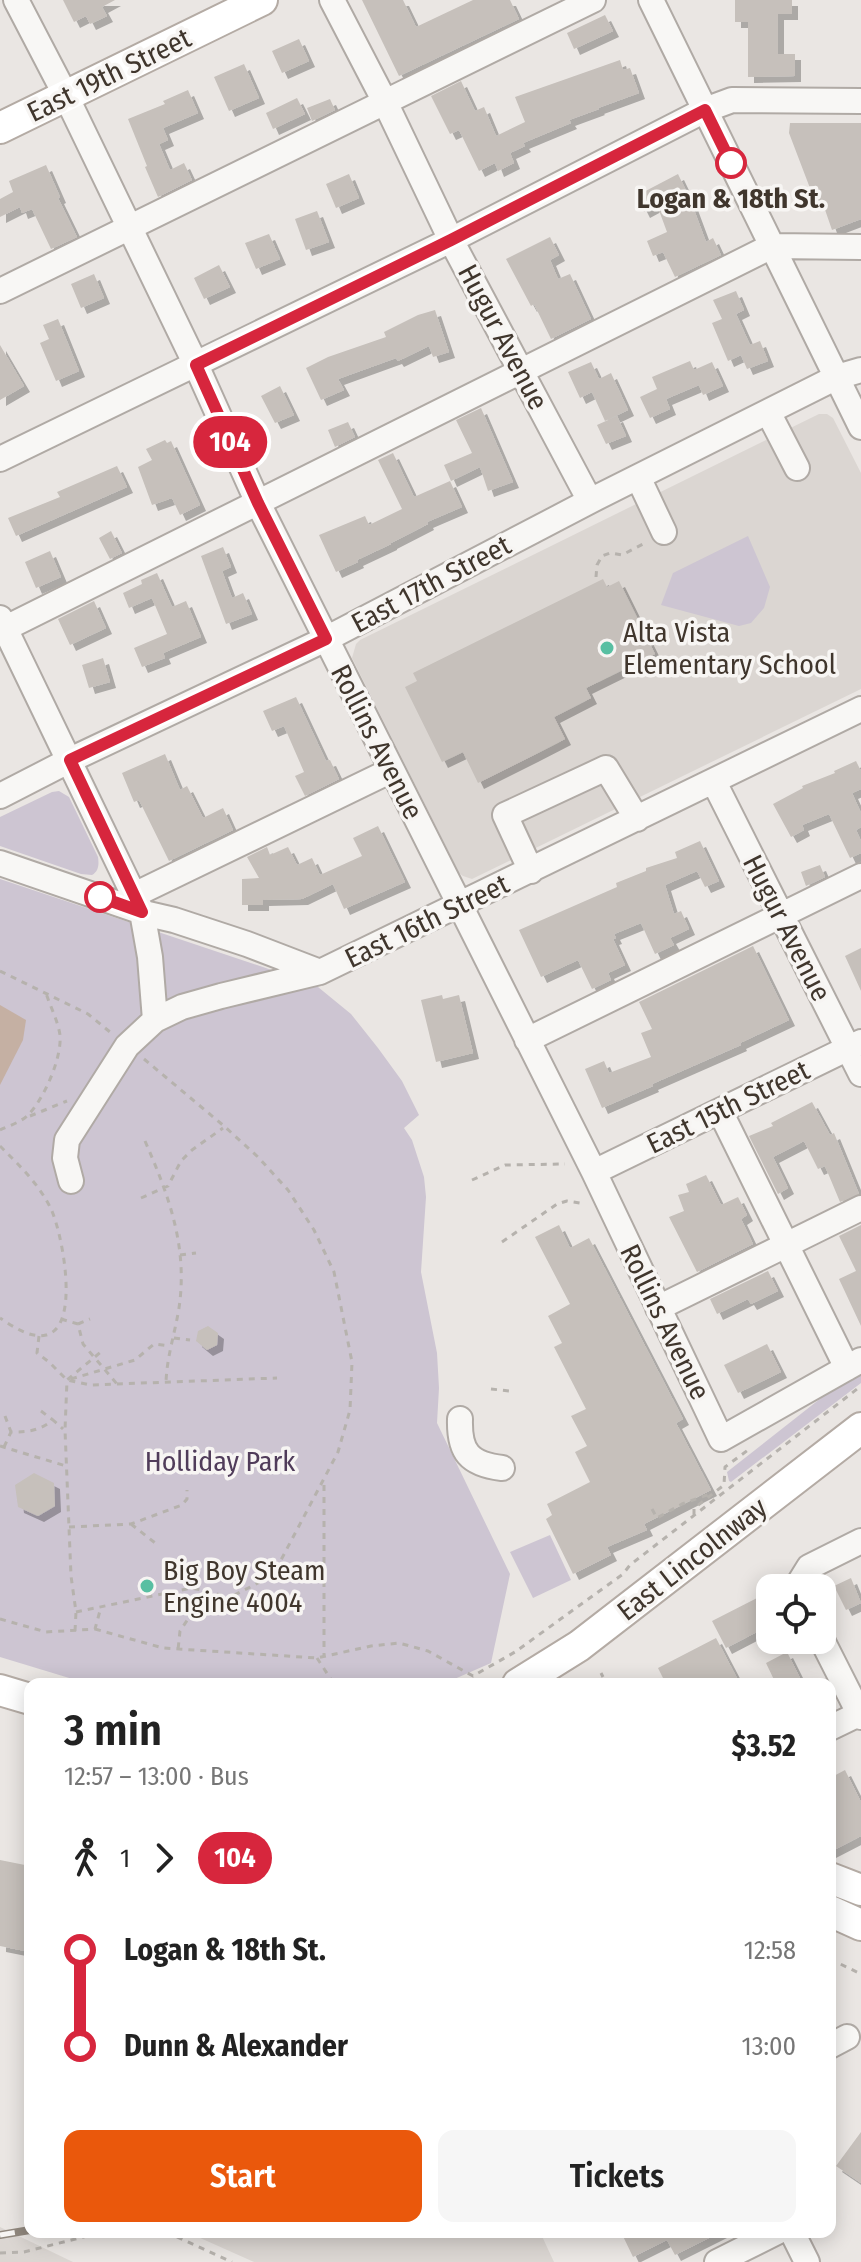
<!DOCTYPE html>
<html lang="en">
<head>
<meta charset="utf-8">
<style>
	:root { --surface:#fff; --page:#f6f6f6; --text:#222; --muted:#767676; --accent:#ea580c }
	body { margin:0; font-family:"Fira Sans Condensed",sans-serif; background:var(--page); color:var(--text); height:100vh; display:flex; flex-direction:column; font-size:30px; white-space:nowrap }
	* { box-sizing:border-box; margin:0 }
	p { font-size:26px; color:var(--muted) }
	.icon { flex:none; width:44px; height:44px; fill:none; stroke:currentColor; stroke-width:2; stroke-linecap:round; stroke-linejoin:round }
	.map { position:relative; flex:1; overflow:hidden }
	.sheet { position:absolute; left:24px; top:1678px; width:812px; height:560px; display:flex; flex-direction:column; background:var(--surface); border-radius:16px; box-shadow:0 4px 20px #0003 }
	.sheet>* { flex:none }
	.badge { padding:0 16px; border-radius:26px; font-size:28px; line-height:52px }
	.buttons { position:absolute; left:756px; top:1574px; display:grid; gap:16px }
	.buttons a { display:grid; place-items:center; width:80px; height:80px; border-radius:16px; background:var(--surface); box-shadow:0 4px 20px #0003; font-size:40px }
	.map>.badge { position:absolute; translate:-50% -50%; box-shadow:0 0 0 4px #fff }
	.legs { display:flex; align-items:center; gap:12px; height:88px; padding:0 40px; font-size:26px }
	.legs p { margin-inline-start:auto }
	.overview { display:flex; align-items:center; justify-content:space-between; height:136px; padding:0 40px }
	h1 { font-size:44px; font-weight:600; line-height:60px }
	.primary-button { display:flex; gap:16px; margin-top:auto; padding:16px 40px }
	.primary-button a { flex:1; height:92px; border-radius:16px; background:var(--accent); color:#fff; font-size:32px; font-weight:600; line-height:92px; text-align:center }
	.primary-button a+a { background:var(--page); color:var(--text) }
	ul { padding:0 40px; list-style:none }
	li { display:flex; align-items:center; gap:28px; height:96px; font-size:30px }
	li i { display:grid; place-items:center; width:12px; height:100%; margin:0 10px; background:currentColor }
	li i::after { content:''; width:20px; height:20px; margin:-10px; border:6px solid; border-radius:50%; background:var(--surface) }
	li p { margin-inline-start:auto }
	li:first-child i { background:linear-gradient(#0000 50%,currentColor 0) }
	li:last-child i { background:linear-gradient(currentColor 50%,#0000 0) }
	.map>svg:first-child { display:block }
	.built { fill:#dbd6d2 }
	.green { fill:#cdc5d2 }
	.water { fill:#c5b0a3 }
	.building { fill:#c6c0bb; filter:url(#shadow) }
	.lines { fill:none; stroke-linecap:round; stroke-linejoin:round }
	.minor-casing { stroke:#b0aaa5; stroke-width:28 }
	.major-casing { stroke:#b4aba4; stroke-width:34 }
	.path { stroke:#b6b2ad; stroke-width:3; stroke-dasharray:6 6; stroke-linecap:butt }
	.minor { stroke:#f8f7f5; stroke-width:24 }
	.major { stroke:#fff; stroke-width:30 }
	.rail-casing { stroke:#91887e; stroke-width:8 }
	.rail { stroke:#f7f5f3; stroke-width:5; stroke-dasharray:15; stroke-linecap:butt }
	.line-1-casing { stroke:#fff; stroke-width:18 }
	.line-1 { stroke:#d7263d; stroke-width:12 }
	.stop-1-dot { fill:#fff; stroke:#d7263d; stroke-width:4 }
	.poi-dot { fill:#58bfa2; stroke:#f7f5f3; stroke-width:3 }
	.labels { text-anchor:middle; dominant-baseline:central; stroke-width:7; stroke-linejoin:round; paint-order:stroke }
	.street-label { font-size:28px; fill:#40362d; stroke:#f7f5f3 }
	.stop-label { font-size:28px; font-weight:bold; fill:#40362d; stroke:#f7f5f3 }
	.poi-label { font-size:28px; fill:#40362d; stroke:#f7f5f3; text-anchor:start }
	.park-label { font-size:28px; fill:#503c5a; stroke:#f7f5f3 }
</style>
</head>
<body>
<div class="map">
<svg width="861" height="2262" viewBox="0 0 861 2262">
	<defs>
		<filter id="shadow"><feDropShadow dx="6" dy="6" stdDeviation="0" flood-color="#0004"/></filter>
	</defs>
	<rect width="100%" height="100%" fill="#eae6e3"/>
	<!-- built -->
	<path class="built" d="M819,414H827L833,418L861,473V689L472,879L463,876L459,873L352,658L356,644L360,640Z
		M0,2227L73,2262H0Z
		M195,2232H540L554,2262H254L198,2237Z"/>
	<!-- green -->
	<path class="green" d="M748,536L770,587L764,608L751,623L739,626L661,605L673,573Z
		M59,791L69,797L98,857C99,864 99,871 92,875L81,874L0,846V817L52,792Z
		M0,879L263,967L318,987L351,1014L378,1048L402,1081L419,1115L404,1128L412,1140L424,1177L426,1197L421,1272L437,1353L439,1388L437,1423L510,1574L491,1663L443,1684H89L0,1657Z
		M861,1369V1383L731,1482L729,1481L727,1472L844,1380Z
		M550,1535L571,1580L533,1598L510,1552Z"/>
	<!-- water -->
	<path class="water" d="M0,1005L26,1020L23,1040L0,1085Z"/>
	<!-- building -->
	<path class="building" d="M63,0H115L102,7L107,16L90,24L86,16L74,22Z
		M362,0H403L416,27L473,0H510L519,19L399,76Z
		M735,0H792V14H778V54H795V76L748,77V22H735Z
		M605,15L613,31L574,49L567,33Z
		M299,39L309,61L282,73L272,51Z
		M620,60L623,70L630,68L639,93L598,108L599,109L569,120L571,123L523,143L525,146L510,153L514,163L498,171L495,163L479,171L459,130L450,134L431,96L461,81L475,111L484,107L496,136L525,122L515,97Z
		M244,64L259,98L229,111L214,77Z
		M188,90L198,113L163,128L168,140L159,144L170,170L184,163L192,180L158,197L145,167L147,166L128,119L165,104L163,101Z
		M297,98L305,114L273,129L266,113Z
		M330,99L335,110L312,121L307,108Z
		M790,123H861V219L832,230L822,201L813,196L789,133Z
		M46,165L60,197L58,198L77,237L51,249L32,209L22,213L20,207L0,217V199L13,192L9,181Z
		M349,174L359,198L336,208L326,184Z
		M678,174L690,199L706,242L713,238L721,255L675,277L663,252L653,256L647,241L667,232L657,205L644,212L636,196Z
		M317,211L329,242L306,250L295,219Z
		M269,234L280,259L256,269L245,243Z
		M550,237L559,255L550,260L558,279L570,274L591,319L551,339L534,304L531,306L506,259Z
		M219,265L230,287L204,299L194,278Z
		M94,274L104,298L81,308L71,284Z
		M736,291L744,310L736,314L750,345L760,341L768,361L747,369L741,355L728,361L712,323L722,319L713,300Z
		M435,310L449,352L433,357L429,346L398,361L396,358L338,379L344,390L321,400L306,368L328,357L386,337L384,332L418,315Z
		M58,319L79,371L56,381L40,343L49,339L43,325Z
		M0,345L24,386L0,400Z
		M690,361L694,370L712,362L723,386L703,395L699,385L666,399L670,409L650,418L640,397L657,389L652,377Z
		M591,362L599,379L611,373L628,410L605,421L592,392L580,398L568,372Z
		M280,386L294,415L275,423L261,396Z
		M481,408L513,482L488,491L480,467L451,481L444,465L472,453L456,420Z
		M617,416L626,436L606,444L597,425Z
		M348,422L355,437L335,447L328,430Z
		M165,440L167,443L171,441L200,505L180,515L172,498L152,505L138,467L152,460L146,449Z
		M393,453L414,497L450,481L462,507L427,522L428,524L391,543V544L357,560L358,562L336,572L319,535L365,516L369,525L402,509L378,460Z
		M117,466L127,487L16,536L8,518L60,497L57,492Z
		M111,531L122,553L110,559L99,538Z
		M223,547L231,567L222,571L232,598L243,593L252,614L226,624L201,556Z
		M50,551L61,577L36,588L25,562Z
		M157,573L172,607L186,601L201,637L163,653L165,658L142,667L134,648L167,634L152,598L129,608L123,593L142,584L141,580Z
		M603,579L607,587L619,581L655,654L586,688L591,698L554,717L565,739L532,756L478,783L463,752L442,762L405,687L417,681L413,673Z
		M94,601L106,628L70,645L58,619Z
		M103,658L110,682L89,688L82,665Z
		M296,697L326,761L330,760L339,779L305,796L295,776L304,772L284,726L272,731L263,711Z
		M165,754L180,790L187,786L203,818L223,808L233,830L169,861L139,800L134,802L122,773Z
		M856,761L861,771V789L852,793L861,813V827L856,830L861,841V853L850,858L829,814L802,825L804,830L791,837L773,804L803,788L802,786L835,773L834,771Z
		M378,826L405,882L344,909L333,884L302,899L263,900V905H242V879L259,878L247,857L267,847L270,855L288,847L297,865L312,858L320,875L362,856L353,838Z
		M700,841L719,881L705,887L697,871L665,885L674,914L681,911L689,929L670,938L674,945L655,954L641,923L614,934L616,938L613,939L625,965L608,973L611,980L592,989L578,960L541,977L519,930L617,887L616,883L646,871V868L677,858L675,852Z
		M820,865L825,877L806,886L801,872Z
		M753,946L789,1020L740,1043L741,1045L652,1084L653,1086L602,1108L585,1069L604,1061L609,1073L651,1057L641,1033L652,1029L639,1002Z
		M861,948V991L845,956Z
		M442,995L443,999L459,995L473,1053L436,1062L421,1000Z
		M812,1102L830,1135L834,1133L859,1194L840,1202L825,1166L818,1169L804,1141L773,1157L788,1188L778,1194L749,1136L773,1126L771,1123Z
		M706,1175L721,1205L738,1197L747,1215L741,1219L753,1244L697,1272L669,1217L684,1211L678,1195L689,1192L686,1184Z
		M559,1225L570,1248L589,1238L683,1419L676,1423L711,1490L644,1524L647,1530L607,1547L611,1555L573,1574L546,1519L552,1515L547,1504L590,1482L575,1452L587,1446L571,1416L586,1409L554,1347L562,1343L548,1316L570,1304L535,1237Z
		M861,1225V1326L839,1279L856,1271L839,1236Z
		M768,1271L778,1291L751,1304L748,1299L717,1314L710,1299Z
		M208,1326L218,1333L217,1345L207,1350L196,1341L198,1331Z
		M767,1344L781,1372L738,1393L724,1365Z
		M34,1473L54,1483L55,1506L38,1516L18,1507L15,1485Z
		M851,1578L861,1603L846,1610L834,1586Z
		M759,1597L770,1618V1625L726,1648L712,1621Z
		M716,1638L740,1684H666L658,1668Z
		M787,1652L800,1678L788,1684H776L766,1663Z
		M845,1770L861,1802V1836L830,1852V1778Z
		M0,1860L30,1866V1952L0,1946Z
		M861,2132V2183L836,2166Z
		M621,2232H721L675,2255L667,2240L633,2257Z"/>
	<g class="lines">
		<!-- minor casing -->
		<g class="minor-casing">
			<path id="minor" d="M16,0L66,96L196,365L258,503L594,1172L721,1439L861,1360
				M332,0L385,102L451,240L590,501
				M651,0L861,427
				M0,291L593,0
				M768,412L797,468
				M0,459L451,240L705,110L732,100L861,101
				M638,477L664,532
				M0,618L142,912L150,957L155,1020
				M0,631L772,246L861,247
				M714,782L861,1074
				M0,796L70,760L326,639L590,501L837,377L861,370
				M0,863L148,914L174,920L247,944L320,972
				M531,871L505,815L606,768L637,819
				M134,895L392,770
				M527,1040L861,876
				M720,1111L847,1368
				M594,1172L861,1042
				M71,1181L65,1158L67,1140L127,1046L155,1020L182,1007L221,996L320,972L861,709
				M658,1308L861,1208
				M460,1419C459,1452 469,1464 502,1468
				M796,1588L809,1567L861,1541
				M822,1640L861,1717
				M830,1728L861,1713
				M830,2046L847,2037
				M792,2232L807,2262
				M717,2262L777,2232"/>
		</g>
		<!-- major casing -->
		<g class="major-casing">
			<path id="major" d="M0,128L262,0
				M518,1684L579,1646L861,1428
				M0,1690L30,1699
				M830,1878L861,1890
				M830,1911L861,1925"/>
		</g>
		<!-- path -->
		<path class="path" d="M596,577L597,565L602,556L610,553L622,555L647,542
			M0,971L88,1014L110,1032
			M144,1059L224,1126L258,1157L288,1190L314,1230L334,1272L352,1362L350,1410L338,1452L281,1560L258,1583L188,1619L180,1631L178,1650
			M30,1116L67,1101
			M0,1130C9,1126 21,1122 28,1115C44,1099 62,1058 60,1035C58,1021 50,1006 46,993
			M145,1141C169,1196 188,1247 179,1308C175,1333 167,1356 166,1382
			M0,1146C19,1165 39,1184 51,1209C62,1232 81,1327 46,1335C31,1339 12,1326 0,1318
			M472,1180L505,1165L565,1164
			M141,1198L168,1186L181,1161L192,1150L223,1128
			M502,1242L557,1204L567,1201L585,1204
			M180,1255L196,1253
			M61,1319L78,1324L83,1344L117,1384
			M78,1324L90,1319
			M39,1336L37,1353L49,1362L67,1380L90,1385L277,1378
			M174,1338L190,1340
			M71,1379L135,1360L154,1344L170,1346
			M491,1389L510,1391
			M41,1411L53,1420
			M5,1416L11,1432
			M0,1446L66,1466
			M4,1447L11,1432C28,1432 39,1431 53,1420L63,1429
			M324,1485V1657
			M652,1509L657,1518L682,1504L710,1494
			M694,1515V1508L697,1506L724,1485L725,1467L748,1450
			M131,1524L159,1546
			M69,1527L131,1524L182,1505L187,1499V1490
			M76,1612L191,1588L212,1592L228,1598
			M0,1619L46,1632L95,1629L101,1607
			M95,1629L163,1648L317,1658L371,1646L399,1643L428,1651L473,1676L515,1652L623,1574L630,1565L861,1386
			M75,1631L76,1612L71,1576L65,1430L67,1380L102,1351
			M317,1658L334,1684
			M601,1673L603,1677
			M830,1959L861,1974
			M166,2232L232,2262
			M0,2253L24,2252L103,2232"/>
		<!-- minor -->
		<use href="#minor" class="minor"/>
		<!-- major -->
		<use href="#major" class="major"/>
		<!-- rail casing -->
		<g class="rail-casing">
			<path id="rail" d="M0,2235L30,2230"/>
		</g>
		<!-- rail -->
		<use href="#rail" class="rail"/>
	</g>
	<g class="lines">
		<!-- line-1 casing -->
		<g class="line-1-casing">
			<path id="line-1" d="M100,897L142,912L70,760L326,639L258,503L196,365L451,240L705,110L731,163"/>
		</g>
		<!-- line-1 -->
		<use href="#line-1" class="line-1"/>
	</g>
	<!-- markers -->
	<g class="stop-1-dot">
		<circle cx="731" cy="163" r="14"/>
		<circle cx="100" cy="897" r="14"/>
	</g>
	<g class="poi-dot">
		<circle cx="607" cy="648" r="8"/>
		<circle cx="147" cy="1586" r="8"/>
	</g>
	<g class="labels">
		<!-- street labels -->
		<g class="street-label">
			<text transform="translate(109 75) rotate(-26)">East 19th Street</text>
			<text transform="translate(503 337) rotate(62)">Hugur Avenue</text>
			<text transform="translate(431 584) rotate(-28)">East 17th Street</text>
			<text transform="translate(377 742) rotate(63)">Rollins Avenue</text>
			<text transform="translate(427 921) rotate(-26)">East 16th Street</text>
			<text transform="translate(787 928) rotate(63)">Hugur Avenue</text>
			<text transform="translate(728 1107) rotate(-26)">East 15th Street</text>
			<text transform="translate(665 1322) rotate(64)">Rollins Avenue</text>
			<text transform="translate(692 1559) rotate(-38)">East Lincolnway</text>
		</g>
		<!-- stop labels -->
		<g class="stop-label">
			<text x="731" y="198">Logan &amp; 18th St.</text>
		</g>
		<!-- poi labels -->
		<g class="poi-label">
			<text x="623" y="632">Alta Vista<tspan x="623" dy="32">Elementary School</tspan></text>
			<text x="163" y="1570">Big Boy Steam<tspan x="163" dy="32">Engine 4004</tspan></text>
		</g>
		<!-- park labels -->
		<g class="park-label">
			<text x="220" y="1461">Holliday Park</text>
		</g>
	</g>
</svg>
<div class="buttons">
<a><svg class="icon" aria-label="locate" viewBox="0 0 24 24"><circle cx="12" cy="12" r="6"/><path d="M12 2v4M12 18v4M2 12h4M18 12h4"/></svg></a>
</div>
<b class="badge" style="left:230px;top:442px;background:#d7263d;color:#fff">104</b>
<section class="sheet">
<div class="overview"><div><h1>3 min</h1><p>12:57 – 13:00 · Bus</p></div><b>$3.52</b></div>
<div class="legs"><svg class="icon" aria-label="walk" viewBox="0 0 24 24"><circle cx="13" cy="4" r="2"/><path d="M13 8l-2 6 4 7M11 14l-3 7M7 12l3-4h3l4 4"/></svg>1<svg class="icon" aria-label="forward" viewBox="0 0 24 24"><path d="M9 5l7 7-7 7"/></svg><b class="badge" style="background:#d7263d;color:#fff">104</b></div>
<ul>
<li><i style="color:#d7263d"></i><b>Logan &amp; 18th St.</b><p>12:58</p></li>
<li><i style="color:#d7263d"></i><b>Dunn &amp; Alexander</b><p>13:00</p></li>
</ul>
<div class="primary-button"><a>Start</a><a>Tickets</a></div>
</section>
</div>
</body>
</html>
